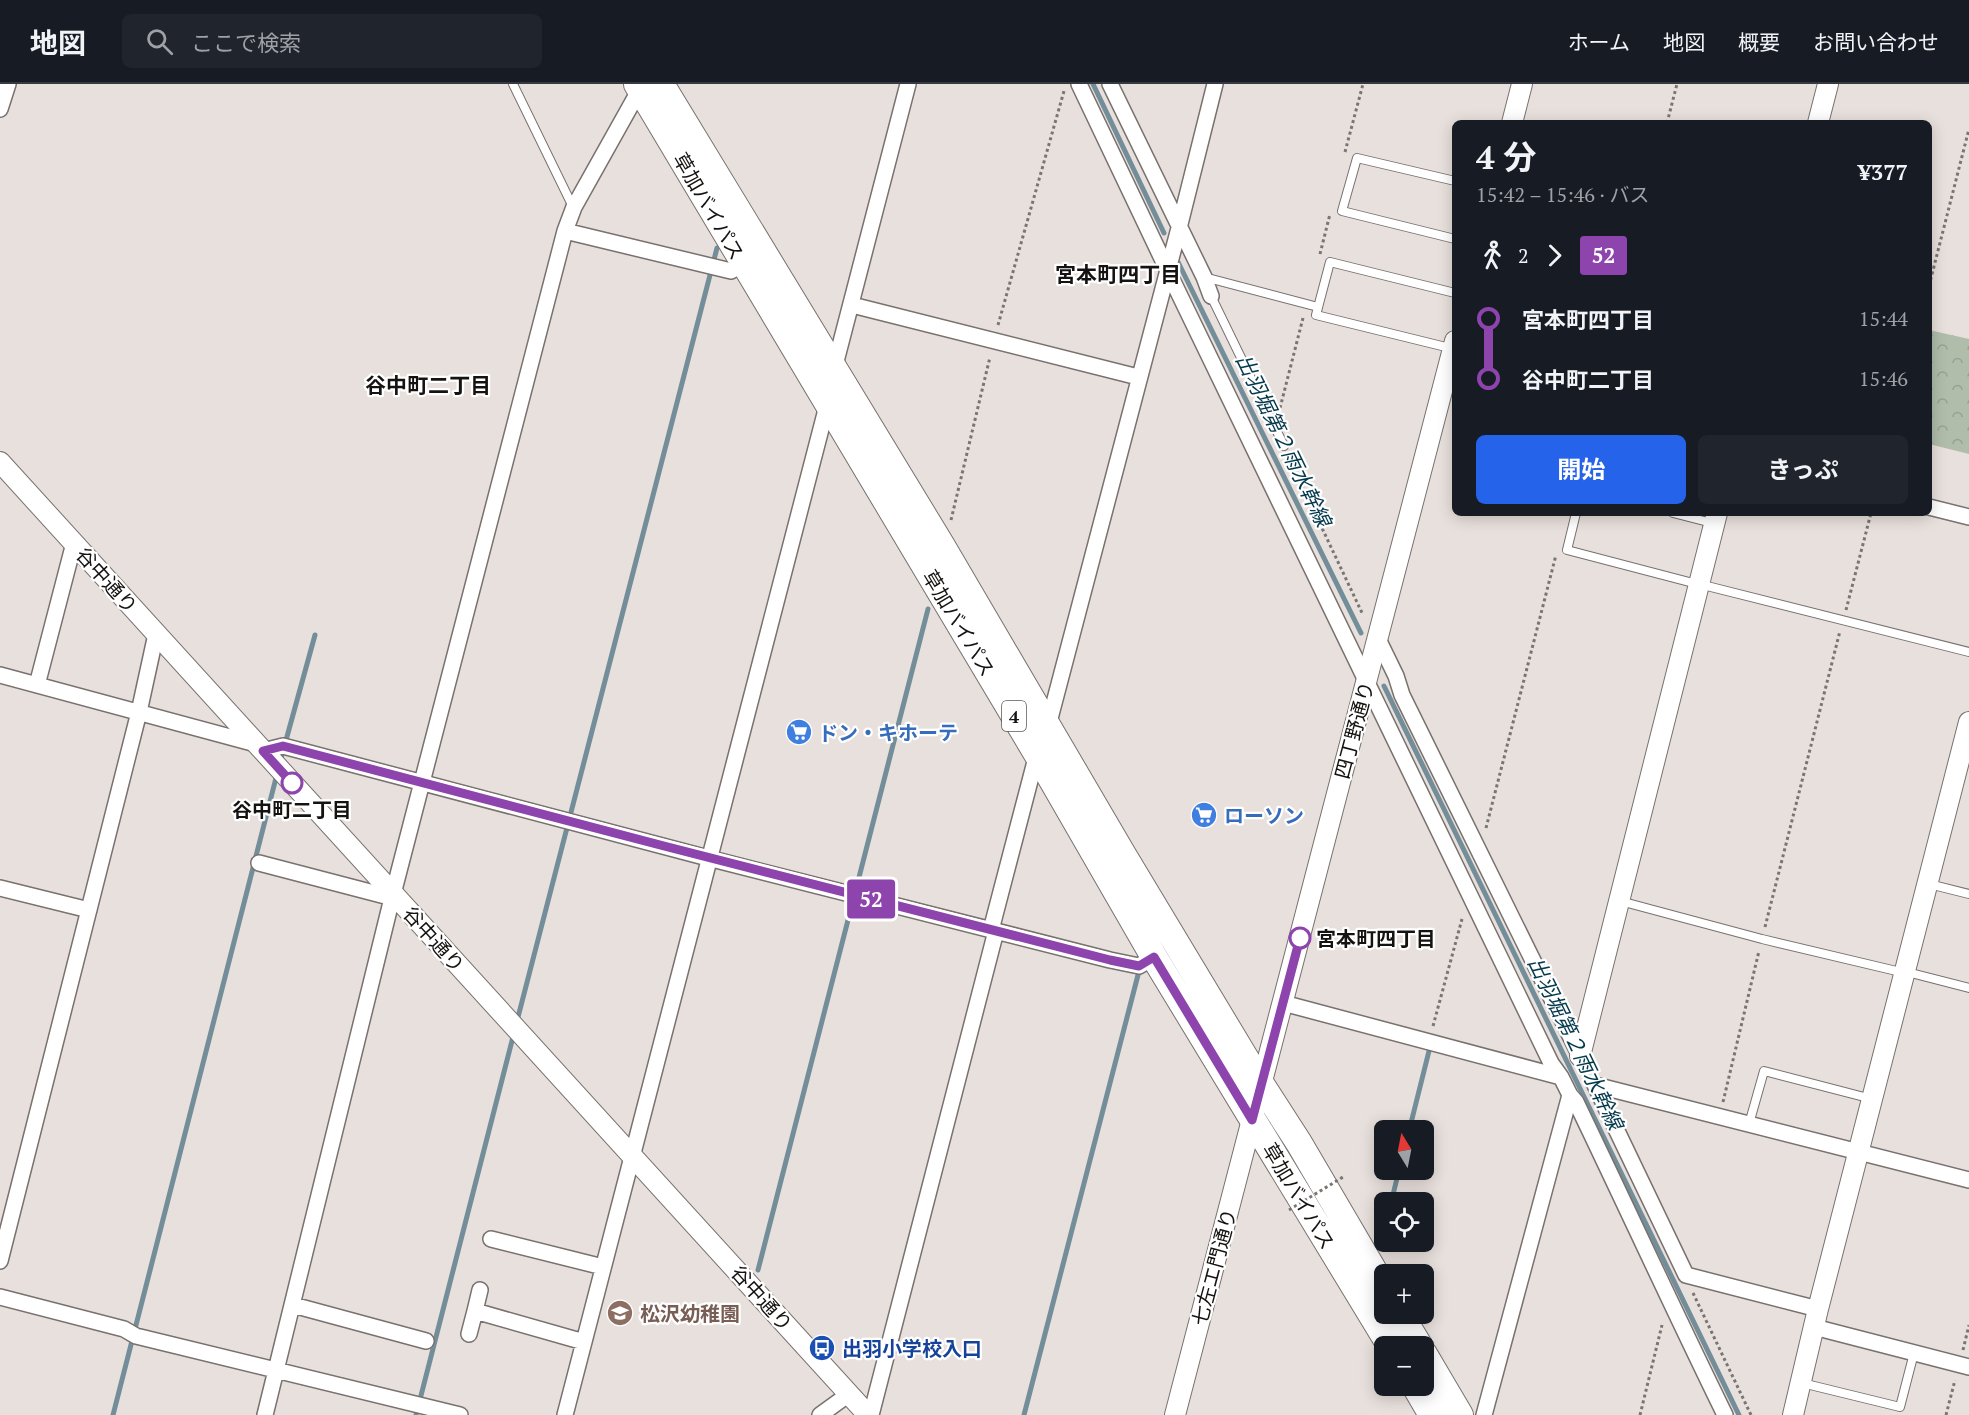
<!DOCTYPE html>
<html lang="ja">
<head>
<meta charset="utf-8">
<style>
	:root { --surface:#171b24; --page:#20242c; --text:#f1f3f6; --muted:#9ea1a6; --line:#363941; --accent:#2563eb }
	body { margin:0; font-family:"PT Serif","Noto Sans JP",serif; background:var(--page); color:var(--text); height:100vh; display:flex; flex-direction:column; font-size:22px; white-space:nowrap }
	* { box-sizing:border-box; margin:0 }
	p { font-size:20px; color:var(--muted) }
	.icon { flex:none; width:33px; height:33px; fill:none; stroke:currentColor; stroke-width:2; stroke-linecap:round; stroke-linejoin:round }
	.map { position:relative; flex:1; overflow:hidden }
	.sheet { position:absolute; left:1452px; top:36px; width:480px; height:396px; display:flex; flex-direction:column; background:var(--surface); border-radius:9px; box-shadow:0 3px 15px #0003 }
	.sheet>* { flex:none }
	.badge { padding:0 12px; border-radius:4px; font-size:21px; line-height:39px }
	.needle { width:39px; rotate:350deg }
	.tools { position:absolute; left:1374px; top:1036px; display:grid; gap:12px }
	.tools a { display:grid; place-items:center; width:60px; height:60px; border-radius:9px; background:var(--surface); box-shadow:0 3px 15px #0003; font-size:30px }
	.map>.badge { position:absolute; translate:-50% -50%; box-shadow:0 0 0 3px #fff }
	.legs { display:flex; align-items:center; gap:9px; height:66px; padding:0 24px; font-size:20px }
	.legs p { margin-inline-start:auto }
	.head { display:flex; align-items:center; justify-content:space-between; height:102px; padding:0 24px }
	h1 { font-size:33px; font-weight:700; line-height:45px }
	.action { display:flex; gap:12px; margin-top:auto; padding:12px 24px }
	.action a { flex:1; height:69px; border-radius:9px; background:var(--accent); color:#fff; font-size:24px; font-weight:700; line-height:69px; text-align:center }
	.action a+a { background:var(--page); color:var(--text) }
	ul { padding:0 24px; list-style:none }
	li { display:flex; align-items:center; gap:21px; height:60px; font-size:22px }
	li i { display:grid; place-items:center; width:9px; height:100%; margin:0 8px; background:currentColor }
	li i::after { content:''; width:15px; height:15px; margin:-8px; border:4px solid; border-radius:50%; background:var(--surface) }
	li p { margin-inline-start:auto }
	li:first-child i { background:linear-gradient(#0000 50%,currentColor 0) }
	li:last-child i { background:linear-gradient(currentColor 50%,#0000 0) }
	header { display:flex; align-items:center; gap:36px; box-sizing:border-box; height:84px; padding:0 30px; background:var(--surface); border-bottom:2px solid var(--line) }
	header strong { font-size:28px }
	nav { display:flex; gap:33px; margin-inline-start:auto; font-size:21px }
	.search { width:420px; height:54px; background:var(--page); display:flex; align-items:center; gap:15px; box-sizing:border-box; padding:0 21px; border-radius:9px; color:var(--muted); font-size:22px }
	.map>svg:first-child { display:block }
	.park { fill:url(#park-crowns) }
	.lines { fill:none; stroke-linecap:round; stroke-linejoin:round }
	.stream { stroke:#748e99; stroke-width:5 }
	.service-casing { stroke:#78716e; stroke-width:10 }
	.minor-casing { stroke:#78716e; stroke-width:18 }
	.tertiary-casing { stroke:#78716e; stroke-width:22 }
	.trunk-casing { stroke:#78716e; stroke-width:28 }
	.path { stroke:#7a7572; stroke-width:3; stroke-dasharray:3 3; stroke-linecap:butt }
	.service { stroke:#fff; stroke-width:8 }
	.minor { stroke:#fff; stroke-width:15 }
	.tertiary { stroke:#fff; stroke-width:20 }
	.trunk { stroke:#fff; stroke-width:26 }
	.path-bridge { stroke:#7a7572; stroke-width:3; stroke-dasharray:3 3; stroke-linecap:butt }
	.line-1-casing { stroke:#fff; stroke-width:14 }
	.line-1 { stroke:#8e44ad; stroke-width:9 }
	.stop-1-dot { fill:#fff; stroke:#8e44ad; stroke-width:3 }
	.labels { text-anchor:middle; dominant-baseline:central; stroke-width:4.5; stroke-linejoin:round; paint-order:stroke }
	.shield { fill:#fff; stroke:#5b5a58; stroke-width:1.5 }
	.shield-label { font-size:18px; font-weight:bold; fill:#151311 }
	.street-label { font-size:20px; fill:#151311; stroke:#fff }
	.shop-label { font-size:20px; font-weight:bold; fill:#366cbe; stroke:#fff; text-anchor:start }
	.stop-label { font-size:20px; font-weight:bold; fill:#151311; stroke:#fff }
	.education-label { font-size:20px; font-weight:bold; fill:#785e54; stroke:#fff; text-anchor:start }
	.transit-label { font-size:20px; font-weight:bold; fill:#164399; stroke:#fff; text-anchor:start }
	.neighbourhood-label { font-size:21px; font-weight:bold; fill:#151311; stroke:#fff }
	.water-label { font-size:21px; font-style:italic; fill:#043a4d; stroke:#fff }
</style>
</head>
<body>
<header>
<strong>地図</strong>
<div class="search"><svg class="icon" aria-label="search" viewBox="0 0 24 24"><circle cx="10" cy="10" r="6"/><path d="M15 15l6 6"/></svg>ここで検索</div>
<nav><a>ホーム</a><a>地図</a><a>概要</a><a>お問い合わせ</a></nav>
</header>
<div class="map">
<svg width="1969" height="1331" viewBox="0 0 1969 1331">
	<defs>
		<pattern id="park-crowns" width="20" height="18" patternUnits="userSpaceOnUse" patternTransform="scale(1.5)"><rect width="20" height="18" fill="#b0bdaa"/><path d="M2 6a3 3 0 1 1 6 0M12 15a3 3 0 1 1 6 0" fill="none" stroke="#96a291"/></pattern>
	</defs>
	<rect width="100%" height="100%" fill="#e8e0dc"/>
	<!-- park -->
	<path class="park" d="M1929,246L1969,255V370L1929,360Z"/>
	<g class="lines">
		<!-- stream -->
		<path class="stream" d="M1093,0L1164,149
			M1178,178L1361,549
			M1384,602L1739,1331
			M280,678L315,551
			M517,937L717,164
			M1409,1047L1429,967
			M1391,1119L1399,1086
			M1380,1161L1384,1145
			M758,1186L928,525
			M113,1331L277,690
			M416,1331L514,949
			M1024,1331L1138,891"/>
		<!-- service casing -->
		<g class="service-casing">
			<path id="service" d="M513,0L573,123
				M1455,97L1357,74L1342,127L1455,155
				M1204,193L1318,223
				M1211,212L1284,362
				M1454,265L1316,231L1330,178L1455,209
				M1576,429L1567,466L1697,500
				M1673,429L1712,439
				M1699,500L1969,568
				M1929,800L1969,810
				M1620,817L1762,855L1905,889
				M1907,888L1969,904
				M1749,1040L1764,987L1872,1015
				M1802,1299L1900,1323L1914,1269"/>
		</g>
		<!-- minor casing -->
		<g class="minor-casing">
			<path id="minor" d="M1079,0L1167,185L1551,979L1561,993L1570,1011L1484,1331
				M1110,0L1204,193L1211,212
				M0,25L8,0
				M565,147L731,187L743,180
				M852,221L1138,293
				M834,285L908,0
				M1929,423L1969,433
				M1378,555L1396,592L1402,611L1580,972
				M0,591L256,660
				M37,601L74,459
				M1048,642L1179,144L1215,0
				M263,667L283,662L708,774L1110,876L1139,882L1154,873
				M259,779L393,814
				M0,804L89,826
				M991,846L1037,670
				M1283,919L1561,993
				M1570,1011L1576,1018C1626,1122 1674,1227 1725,1331
				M491,1155L603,1183
				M0,1177L139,628L156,550
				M0,1213L124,1245L136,1252L460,1331
				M293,1221L426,1257
				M1818,1225L1686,1191L1595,1001L1969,1096
				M475,1227L480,1206
				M1814,1243L1969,1283
				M469,1250L475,1227L584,1258
				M265,1331L393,810L565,147L574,123L640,5
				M565,1331L828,318
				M820,1331L849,1310
				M871,1331L996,847"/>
		</g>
		<!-- tertiary casing -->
		<g class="tertiary-casing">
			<path id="tertiary" d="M1512,39L1522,0
				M1818,39L1828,0
				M0,378L868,1331
				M1580,972L1717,429
				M1175,1331L1455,257
				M1793,1331L1818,1225L1969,638"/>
		</g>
		<!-- trunk casing -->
		<g class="trunk-casing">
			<path id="trunk" d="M637,0L1037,670L1154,873L1391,1263
				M661,0L942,462L1122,769L1261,1000L1299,1059L1384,1204
				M1400,1230L1420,1263
				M1424,1270L1460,1331
				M1415,1302L1432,1331"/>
		</g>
		<!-- path -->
		<path class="path" d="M1667,39L1677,0
			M1345,68L1363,0
			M1320,170L1330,130
			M1929,202L1969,45
			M998,241L1064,7
			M1280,324L1303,234
			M1289,374L1363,531
			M951,436L990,273
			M1846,526L1871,429
			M1486,744L1556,471
			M1765,843L1840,547
			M1433,942L1462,835
			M1723,1018L1759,867
			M1693,1209L1751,1331
			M1963,1266L1969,1241
			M1640,1331L1662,1241
			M1946,1331L1955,1296"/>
		<!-- service -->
		<use href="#service" class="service"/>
		<!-- minor -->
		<use href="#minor" class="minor"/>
		<!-- tertiary -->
		<use href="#tertiary" class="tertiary"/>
		<!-- trunk -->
		<use href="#trunk" class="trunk"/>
		<!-- path-bridge -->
		<path class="path-bridge" d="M1289,1126L1343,1093"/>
	</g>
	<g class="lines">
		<!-- line-1 casing -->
		<g class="line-1-casing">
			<path id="line-1" d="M292,699L263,667L283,662L664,762L1110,876L1139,882L1154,873L1252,1036L1300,854"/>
		</g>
		<!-- line-1 -->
		<use href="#line-1" class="line-1"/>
	</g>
	<!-- icons -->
	<defs>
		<g id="supermarket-disc" transform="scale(1.35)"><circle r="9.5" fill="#3f7fe0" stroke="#fff"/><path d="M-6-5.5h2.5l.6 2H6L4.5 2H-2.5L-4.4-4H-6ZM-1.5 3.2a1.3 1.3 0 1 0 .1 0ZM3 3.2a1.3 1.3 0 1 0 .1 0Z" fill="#fff"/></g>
		<g id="school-disc" transform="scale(1.35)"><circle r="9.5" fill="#8d6e63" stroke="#fff"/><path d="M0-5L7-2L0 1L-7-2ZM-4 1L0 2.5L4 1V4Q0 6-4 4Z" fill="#fff"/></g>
		<g id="bus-disc" transform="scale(1.35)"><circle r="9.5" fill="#1a4fb4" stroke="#fff"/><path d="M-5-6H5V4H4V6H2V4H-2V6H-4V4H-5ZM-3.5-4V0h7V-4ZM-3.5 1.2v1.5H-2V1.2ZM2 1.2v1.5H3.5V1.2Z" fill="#fff"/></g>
	</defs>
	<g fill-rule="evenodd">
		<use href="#supermarket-disc" x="799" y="648"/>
		<use href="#supermarket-disc" x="1204" y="731"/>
		<use href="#school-disc" x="620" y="1229"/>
		<use href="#bus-disc" x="822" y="1264"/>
	</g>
	<!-- markers -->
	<g class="stop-1-dot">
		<circle cx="292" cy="699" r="10"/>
		<circle cx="1300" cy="854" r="10"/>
	</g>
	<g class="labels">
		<!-- shield labels -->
		<rect class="shield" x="1002" y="617" width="24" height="30" rx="4.5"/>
		<g class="shield-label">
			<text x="1014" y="632">4</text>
		</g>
		<!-- street labels -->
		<g class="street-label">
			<text transform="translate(709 122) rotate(60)">草加バイパス</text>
			<text transform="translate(107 496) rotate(48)">谷中通り</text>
			<text transform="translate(959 539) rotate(59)">草加バイパス</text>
			<text transform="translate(1354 646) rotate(-75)">四丁野通り</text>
			<text transform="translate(434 855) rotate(48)">谷中通り</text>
			<text transform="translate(1299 1112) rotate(59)">草加バイパス</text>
			<text transform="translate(1214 1183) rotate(-75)">七左エ門通り</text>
			<text transform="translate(762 1214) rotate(48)">谷中通り</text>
		</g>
		<!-- shop labels -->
		<g class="shop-label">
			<text x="818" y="648">ドン・キホーテ</text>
			<text x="1224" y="731">ローソン</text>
		</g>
		<!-- stop labels -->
		<g class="stop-label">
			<text x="292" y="725">谷中町二丁目</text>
			<text x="1316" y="854" text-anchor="start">宮本町四丁目</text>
		</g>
		<!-- education labels -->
		<g class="education-label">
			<text x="640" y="1229">松沢幼稚園</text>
		</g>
		<!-- transit labels -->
		<g class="transit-label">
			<text x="842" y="1264">出羽小学校入口</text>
		</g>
		<!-- neighbourhood labels -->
		<g class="neighbourhood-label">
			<text x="1118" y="190">宮本町四丁目</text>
			<text x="428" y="301">谷中町二丁目</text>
		</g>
		<!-- water labels -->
		<g class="water-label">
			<text transform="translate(1284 356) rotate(64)">出羽堀第２雨水幹線</text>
			<text transform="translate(1576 959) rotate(64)">出羽堀第２雨水幹線</text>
		</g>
	</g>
</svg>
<div class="tools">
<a><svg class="needle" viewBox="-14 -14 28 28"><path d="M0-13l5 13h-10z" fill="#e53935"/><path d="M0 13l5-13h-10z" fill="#9ea1a6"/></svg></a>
<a><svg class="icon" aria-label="locate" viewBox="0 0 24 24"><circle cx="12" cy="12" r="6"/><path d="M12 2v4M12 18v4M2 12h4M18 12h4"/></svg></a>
<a>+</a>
<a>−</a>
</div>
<b class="badge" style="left:871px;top:815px;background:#8e44ad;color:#fff">52</b>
<section class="sheet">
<div class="head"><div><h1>4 分</h1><p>15:42 – 15:46 · バス</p></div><b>¥377</b></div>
<div class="legs"><svg class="icon" aria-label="walk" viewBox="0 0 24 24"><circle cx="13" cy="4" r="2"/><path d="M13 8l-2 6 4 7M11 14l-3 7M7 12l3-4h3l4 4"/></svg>2<svg class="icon" aria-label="forward" viewBox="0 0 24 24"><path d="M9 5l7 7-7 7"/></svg><b class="badge" style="background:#8e44ad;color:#fff">52</b></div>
<ul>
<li><i style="color:#8e44ad"></i><b>宮本町四丁目</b><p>15:44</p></li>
<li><i style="color:#8e44ad"></i><b>谷中町二丁目</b><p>15:46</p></li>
</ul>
<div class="action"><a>開始</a><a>きっぷ</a></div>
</section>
</div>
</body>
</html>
